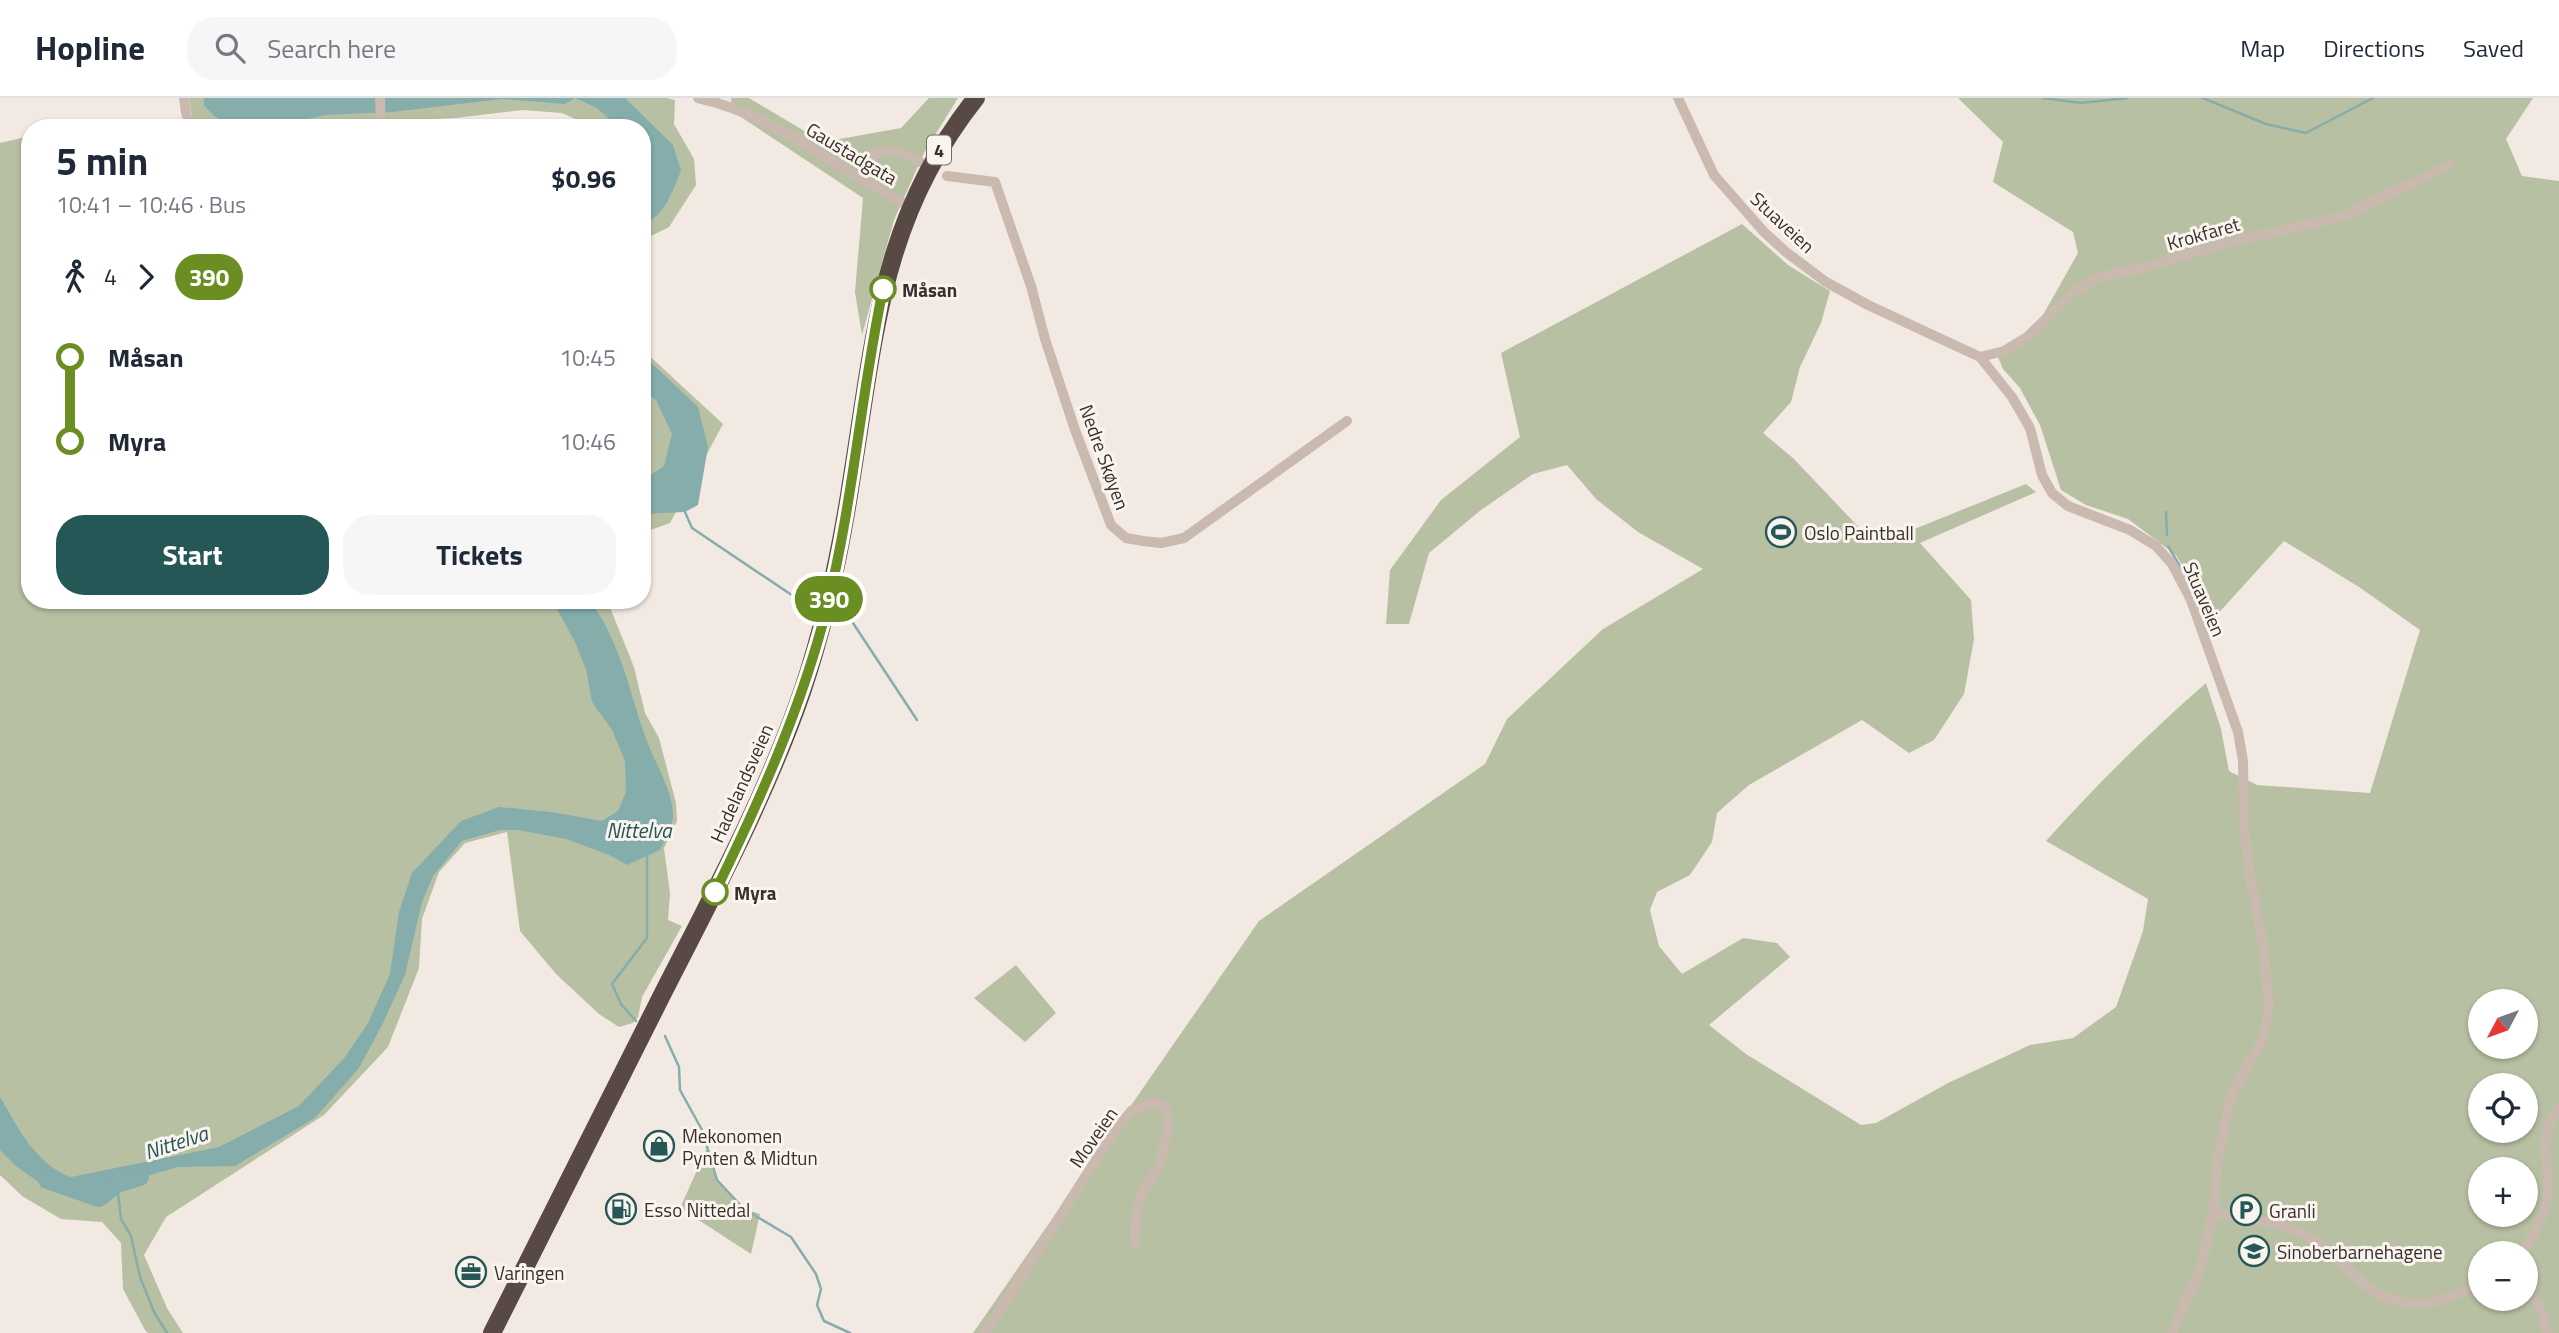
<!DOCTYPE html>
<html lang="en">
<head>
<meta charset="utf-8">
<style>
	:root { --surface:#fff; --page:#f6f6f7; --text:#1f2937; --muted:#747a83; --line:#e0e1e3; --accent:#255757 }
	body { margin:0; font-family:"Titillium Web",sans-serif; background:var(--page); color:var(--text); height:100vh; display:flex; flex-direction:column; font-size:26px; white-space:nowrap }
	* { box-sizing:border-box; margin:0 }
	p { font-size:23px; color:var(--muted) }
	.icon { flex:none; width:38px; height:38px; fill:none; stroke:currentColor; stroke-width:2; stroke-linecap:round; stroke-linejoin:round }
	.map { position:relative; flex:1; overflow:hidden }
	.side { position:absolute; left:21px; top:21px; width:630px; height:490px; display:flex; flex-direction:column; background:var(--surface); border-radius:28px; box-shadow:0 2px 5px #0004 }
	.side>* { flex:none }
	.badge { padding:0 14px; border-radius:23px; font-size:24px; line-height:46px }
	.needle { width:46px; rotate:229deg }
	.buttons { position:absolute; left:2468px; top:891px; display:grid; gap:14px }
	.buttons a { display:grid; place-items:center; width:70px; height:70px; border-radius:50%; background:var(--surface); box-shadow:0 2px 5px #0004; font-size:35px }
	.map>.badge { position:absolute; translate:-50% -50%; box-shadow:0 0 0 4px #fff }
	.legs { display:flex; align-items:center; gap:10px; height:77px; padding:0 35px; font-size:23px }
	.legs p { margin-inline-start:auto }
	.overview { display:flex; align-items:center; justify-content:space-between; height:119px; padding:0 35px }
	h1 { font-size:38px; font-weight:700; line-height:52px }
	.button { display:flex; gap:14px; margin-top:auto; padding:14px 35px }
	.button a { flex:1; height:80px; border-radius:28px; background:var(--accent); color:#fff; font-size:28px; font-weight:700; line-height:80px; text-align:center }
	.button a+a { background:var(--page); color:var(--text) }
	ul { padding:0 35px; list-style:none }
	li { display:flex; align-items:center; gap:24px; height:84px; font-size:26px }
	li i { display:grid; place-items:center; width:10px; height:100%; margin:0 9px; background:currentColor }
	li i::after { content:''; width:18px; height:18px; margin:-9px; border:5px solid; border-radius:50%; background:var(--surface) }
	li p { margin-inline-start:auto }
	li:first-child i { background:linear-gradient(#0000 50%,currentColor 0) }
	li:last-child i { background:linear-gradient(currentColor 50%,#0000 0) }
	header { display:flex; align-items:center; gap:42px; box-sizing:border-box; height:98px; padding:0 35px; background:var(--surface); border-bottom:2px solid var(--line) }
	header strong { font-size:33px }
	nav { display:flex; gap:38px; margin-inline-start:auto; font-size:24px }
	.search { width:490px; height:63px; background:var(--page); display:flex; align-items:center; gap:18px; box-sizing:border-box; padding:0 24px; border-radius:28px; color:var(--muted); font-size:26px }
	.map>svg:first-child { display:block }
	.green { fill:#b8c0a3; fill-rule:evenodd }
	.water { fill:#84adac }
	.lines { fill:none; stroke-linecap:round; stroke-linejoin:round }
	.stream { stroke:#84adac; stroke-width:2.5 }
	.river { stroke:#84adac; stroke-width:18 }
	.street { stroke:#c9b9af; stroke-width:10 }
	.highway { stroke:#594944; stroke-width:18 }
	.line-1-casing { stroke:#fff; stroke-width:16 }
	.line-1 { stroke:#6b8e23; stroke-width:10 }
	.stop-1-dot { fill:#fff; stroke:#6b8e23; stroke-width:3.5 }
	.labels { text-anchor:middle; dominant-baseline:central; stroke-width:6; stroke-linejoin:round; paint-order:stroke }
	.shield { fill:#faf4ef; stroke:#736a66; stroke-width:2 }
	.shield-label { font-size:18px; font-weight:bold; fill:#392f2c }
	.street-label { font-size:19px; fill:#392f2c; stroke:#faf4ef }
	.stop-label { font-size:19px; font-weight:bold; fill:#392f2c; stroke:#faf4ef; text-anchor:start }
	.poi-label { font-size:19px; fill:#392f2c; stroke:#faf4ef; text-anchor:start }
	.water-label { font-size:21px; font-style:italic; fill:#255757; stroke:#faf4ef }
</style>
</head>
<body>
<header>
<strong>Hopline</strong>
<div class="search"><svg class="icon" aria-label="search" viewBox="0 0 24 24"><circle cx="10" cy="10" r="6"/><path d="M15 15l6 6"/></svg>Search here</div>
<nav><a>Map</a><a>Directions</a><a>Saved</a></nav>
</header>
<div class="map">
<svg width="2559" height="1235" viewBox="0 0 2559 1235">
	<rect width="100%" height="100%" fill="#f2eae2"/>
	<!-- green -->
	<path class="green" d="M189,0H667L675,2L674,26L694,61L696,87L669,129L649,139L642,140V30H595L562,15L522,12L455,20L378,24L377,30H197L193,24Z
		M731,0H749L823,44L901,30L929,0H958L924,55L894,122L862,237L855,194L863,100L732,13Z
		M1958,0H2533L2506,41L2522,78L2559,83V1235H973L1259,823L1485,666L1507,621L1603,531L1703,471L1638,434L1596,401L1567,367L1533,376L1481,412L1429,455L1409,526H1386L1390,472L1441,402L1520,339L1501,255L1742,126L1788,167L1830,193L1821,225L1800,269L1791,304L1763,335L1793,360L1869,440L1912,432L2026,386L2036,394L1920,445L1971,502L1974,541L1964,596L1934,642L1909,655L1862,622L1749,687L1717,715L1712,744L1690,777L1657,794L1650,812L1659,848L1682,876L1743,840L1777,845L1790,859L1709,927L1746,956L1861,1027L1876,1025L1948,985L2030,947L2073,940L2116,909L2143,833L2148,801L2046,743C2096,687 2149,635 2206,585L2221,631L2229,673L2257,687L2370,695L2420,532L2359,489L2284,443L2214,520L2176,457L2128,421L2086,407L2061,392L2040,327L2020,290L2003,271L1997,257L2039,224L2078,155L2073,134L1993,84L2003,44ZM2480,903H2525V948H2480ZM2480,987H2525V1032H2480ZM2480,1071H2525V1116H2480ZM2480,1155H2525V1200H2480Z
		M30,38V502H603L611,512L634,569L645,615L659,640L676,705L677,723L664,750L670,795L668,822L682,828L642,899L638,919L633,925L619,929L599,916L556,876L520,833L507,734L465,745L439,774L422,821L419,870L388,949L324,1017L166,1119L144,1157L167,1210L183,1235H148L145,1232L123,1191L121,1145L102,1124L61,1121L22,1098L0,1077V45Z
		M642,251L723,326L670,425L642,435Z
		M1016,867L1056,915L1025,944L974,900Z
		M708,1048L717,1082L744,1111L760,1116L751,1156L680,1110Z"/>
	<!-- water -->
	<path class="water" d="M204,0H625L673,47L681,73C673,91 664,121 642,126V30H619L597,10L575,0L565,6L502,1L392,14L325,17L276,28L244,29L225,24L214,18L204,7Z
		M642,256L698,309L708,349L698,407L685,414L642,416V383L664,368L672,336L656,302L642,292Z
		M552,502H589C620,541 630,596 646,641C655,665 672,691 673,717C673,729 665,741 660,752L627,767L609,757L566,741L518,732H500L462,743L433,778L422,804L405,877L383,925L359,970L315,1020L235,1068L178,1069L92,1094L44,1088L16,1068L0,1052V999C17,1028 36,1067 71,1079L219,1049L299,1008L345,959L368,925L390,876L399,814L412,775L461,723L499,709L551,714L602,723L618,713L626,694L625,663L612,632L592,604L586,571L575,544Z"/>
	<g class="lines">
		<!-- stream -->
		<path class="stream" d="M2043,0L2081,5L2127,0
			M2203,0L2266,26L2306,35L2373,0
			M685,414L692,430L811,510
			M2166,414L2167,437
			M2168,448L2187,480
			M853,525L917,622
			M636,923L621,906L612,886L647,840V756
			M665,938L679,969L680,992L702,1032L717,1082L744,1111L791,1139L816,1176L821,1191L817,1207L824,1223L850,1235
			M117,1086L121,1121L131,1138L140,1179L154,1214L167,1235"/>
		<!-- river -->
		<path class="river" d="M47,1082L99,1100L117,1086L140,1079"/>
		<!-- street -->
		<path class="street" d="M184,0L186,15L191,30
			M380,0L381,30
			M698,0C777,17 839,74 911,109
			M1678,0L1714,77L1764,134L1786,154L1826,184L1868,207L1980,259L2012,299L2030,330L2042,377L2052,395L2068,408L2130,432L2156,448L2172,466L2191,502L2238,634L2243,663L2244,729L2250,779L2263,846L2269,908L2264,939L2231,997L2218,1060L2213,1115L2201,1169L2172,1235
			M947,78L995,84L1031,188L1045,241L1075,332L1111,427L1126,440L1143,443L1161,445L1184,440L1347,323
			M857,79C875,46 891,47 920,64
			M1980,259L2004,253L2027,239L2075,193L2096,180L2147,169L2222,146L2344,118L2450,67
			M2213,1115C2243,1121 2281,1123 2307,1138C2330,1151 2346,1170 2365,1187C2373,1194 2383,1198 2393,1201C2426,1213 2450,1199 2480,1186
			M2521,1155C2533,1139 2544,1120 2547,1100C2552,1064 2534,1043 2559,1009
			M2525,1188C2539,1203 2544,1216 2547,1235
			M985,1235L1112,1037L1131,1013L1155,1004L1164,1009L1168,1017V1027L1160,1067L1140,1098L1135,1130V1145"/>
		<!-- highway -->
		<path class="highway" d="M492,1235C550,1121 607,1007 664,893C714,795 766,698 802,594C826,523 841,451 852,378C875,236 882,118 976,0"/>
	</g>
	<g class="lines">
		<!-- line-1 casing -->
		<g class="line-1-casing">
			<path id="line-1" d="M715,794C760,702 802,609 827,509C853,404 861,296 883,191"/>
		</g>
		<!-- line-1 -->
		<use href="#line-1" class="line-1"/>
	</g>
	<!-- icons -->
	<defs>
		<g id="stadium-ring" transform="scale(1.575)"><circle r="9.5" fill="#faf4ef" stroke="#255757" stroke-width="1.5"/><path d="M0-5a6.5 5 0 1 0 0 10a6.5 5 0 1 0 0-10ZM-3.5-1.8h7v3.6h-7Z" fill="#255757"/></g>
		<g id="shop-ring" transform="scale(1.575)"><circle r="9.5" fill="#faf4ef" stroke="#255757" stroke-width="1.5"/><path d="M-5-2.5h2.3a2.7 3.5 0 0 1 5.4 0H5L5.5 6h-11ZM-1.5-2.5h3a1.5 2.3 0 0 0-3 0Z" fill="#255757"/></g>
		<g id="fuel-ring" transform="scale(1.575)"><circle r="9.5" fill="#faf4ef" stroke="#255757" stroke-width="1.5"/><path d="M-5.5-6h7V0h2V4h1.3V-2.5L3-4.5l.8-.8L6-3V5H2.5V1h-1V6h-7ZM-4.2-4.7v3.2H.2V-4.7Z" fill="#255757"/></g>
		<g id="parking-ring" transform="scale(1.575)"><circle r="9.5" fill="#faf4ef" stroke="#255757" stroke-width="1.5"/><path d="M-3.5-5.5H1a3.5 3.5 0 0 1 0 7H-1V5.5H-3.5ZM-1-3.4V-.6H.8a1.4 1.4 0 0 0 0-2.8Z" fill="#255757"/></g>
		<g id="school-ring" transform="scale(1.575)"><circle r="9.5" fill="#faf4ef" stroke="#255757" stroke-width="1.5"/><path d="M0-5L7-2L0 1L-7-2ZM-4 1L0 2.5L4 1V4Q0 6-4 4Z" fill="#255757"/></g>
		<g id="office-ring" transform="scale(1.575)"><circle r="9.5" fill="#faf4ef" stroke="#255757" stroke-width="1.5"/><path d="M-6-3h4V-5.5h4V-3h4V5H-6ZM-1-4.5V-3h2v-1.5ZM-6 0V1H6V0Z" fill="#255757"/></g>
	</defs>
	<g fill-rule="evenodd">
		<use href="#stadium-ring" x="1781" y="434"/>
		<use href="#shop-ring" x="659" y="1048"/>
		<use href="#fuel-ring" x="621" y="1111"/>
		<use href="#parking-ring" x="2246" y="1112"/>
		<use href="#school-ring" x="2254" y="1153"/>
		<use href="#office-ring" x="471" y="1174"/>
	</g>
	<!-- markers -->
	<g class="stop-1-dot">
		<circle cx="883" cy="191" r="12"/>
		<circle cx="715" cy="794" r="12"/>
	</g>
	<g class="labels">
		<!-- shield labels -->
		<rect class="shield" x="927" y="37.5" width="24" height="29" rx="5"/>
		<g class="shield-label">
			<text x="939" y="52">4</text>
		</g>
		<!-- street labels -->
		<g class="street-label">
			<text transform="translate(852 55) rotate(31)">Gaustadgata</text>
			<text transform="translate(1783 124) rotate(43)">Stuaveien</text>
			<text transform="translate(2203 135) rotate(-16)">Krokfaret</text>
			<text transform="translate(1105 359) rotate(70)">Nedre Skøyen</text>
			<text transform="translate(2205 501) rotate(67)">Stuaveien</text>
			<text transform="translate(741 685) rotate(-66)">Hadelandsveien</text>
			<text transform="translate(1093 1039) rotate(-55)">Moveien</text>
		</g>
		<!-- stop labels -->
		<g class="stop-label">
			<text x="902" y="191">Måsan</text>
			<text x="734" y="794">Myra</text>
		</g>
		<!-- poi labels -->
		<g class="poi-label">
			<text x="1804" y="434">Oslo Paintball</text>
			<text x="682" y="1037">Mekonomen<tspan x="682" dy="22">Pynten &amp; Midtun</tspan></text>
			<text x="644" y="1111">Esso Nittedal</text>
			<text x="2269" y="1112">Granli</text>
			<text x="2277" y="1153">Sinoberbarnehagene</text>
			<text x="494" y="1174">Varingen</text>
		</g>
		<!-- water labels -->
		<g class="water-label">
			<text x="639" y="732">Nittelva</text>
			<text transform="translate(176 1044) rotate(-18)">Nittelva</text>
		</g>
	</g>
</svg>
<div class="buttons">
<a><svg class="needle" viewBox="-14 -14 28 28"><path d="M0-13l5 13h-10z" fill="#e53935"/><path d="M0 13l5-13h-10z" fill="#747a83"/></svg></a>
<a><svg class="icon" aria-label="locate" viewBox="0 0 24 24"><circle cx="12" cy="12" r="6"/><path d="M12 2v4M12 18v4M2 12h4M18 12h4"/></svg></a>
<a>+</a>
<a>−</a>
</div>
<b class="badge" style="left:829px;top:501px;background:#6b8e23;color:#fff">390</b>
<section class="side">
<div class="overview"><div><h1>5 min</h1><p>10:41 – 10:46 · Bus</p></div><b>$0.96</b></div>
<div class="legs"><svg class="icon" aria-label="walk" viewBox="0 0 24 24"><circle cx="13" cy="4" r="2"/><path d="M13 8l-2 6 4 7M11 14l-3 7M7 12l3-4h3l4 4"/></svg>4<svg class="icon" aria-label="forward" viewBox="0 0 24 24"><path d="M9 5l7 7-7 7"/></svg><b class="badge" style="background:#6b8e23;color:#fff">390</b></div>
<ul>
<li><i style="color:#6b8e23"></i><b>Måsan</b><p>10:45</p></li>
<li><i style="color:#6b8e23"></i><b>Myra</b><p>10:46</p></li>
</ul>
<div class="button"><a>Start</a><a>Tickets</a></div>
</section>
</div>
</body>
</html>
